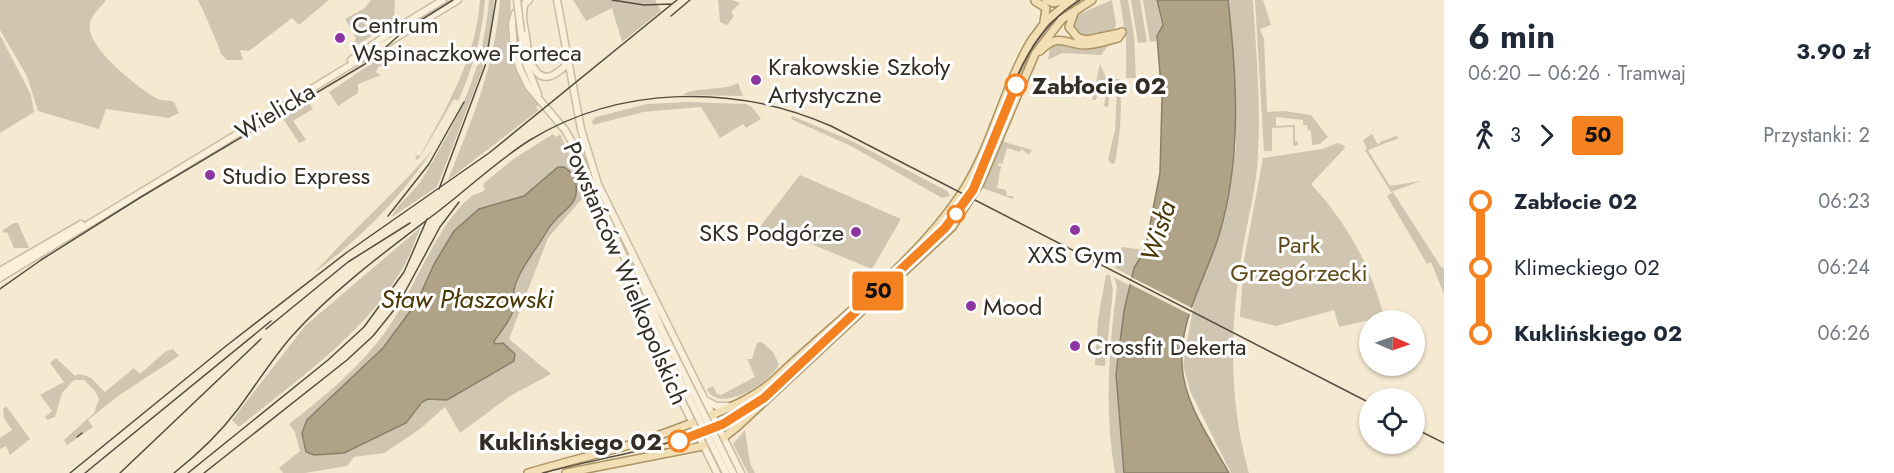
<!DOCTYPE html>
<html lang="pl">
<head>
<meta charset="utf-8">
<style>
	:root { --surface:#fff; --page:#f6f6f7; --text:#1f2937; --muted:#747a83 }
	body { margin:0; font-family:Jost,sans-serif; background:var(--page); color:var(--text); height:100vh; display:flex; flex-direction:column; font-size:22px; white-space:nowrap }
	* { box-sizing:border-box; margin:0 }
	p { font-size:20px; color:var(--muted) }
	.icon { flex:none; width:33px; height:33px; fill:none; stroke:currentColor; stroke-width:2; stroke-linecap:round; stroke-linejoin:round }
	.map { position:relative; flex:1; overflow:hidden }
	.panel { display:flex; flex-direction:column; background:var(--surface); width:450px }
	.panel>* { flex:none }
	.badge { padding:0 12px; border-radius:4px; font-size:21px; line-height:39px }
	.needle { width:39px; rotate:92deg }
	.buttons { position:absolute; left:1359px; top:310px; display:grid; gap:12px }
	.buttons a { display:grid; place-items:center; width:66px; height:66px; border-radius:50%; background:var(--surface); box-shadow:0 2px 4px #0004; font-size:30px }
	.map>.badge { position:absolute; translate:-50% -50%; box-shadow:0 0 0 3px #fff }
	.legs { display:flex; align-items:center; gap:9px; height:66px; padding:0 24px; font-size:20px }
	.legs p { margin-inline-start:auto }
	.headline { display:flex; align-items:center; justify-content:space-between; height:102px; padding:0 24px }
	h1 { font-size:33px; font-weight:700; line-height:45px }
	ul { padding:0 24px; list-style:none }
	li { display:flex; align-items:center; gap:21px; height:66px; font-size:22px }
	li i { display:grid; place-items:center; width:9px; height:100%; margin:0 8px; background:currentColor }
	li i::after { content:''; width:15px; height:15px; margin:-8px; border:4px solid; border-radius:50%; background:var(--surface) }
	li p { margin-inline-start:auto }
	li:first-child i { background:linear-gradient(#0000 50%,currentColor 0) }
	li:last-child i { background:linear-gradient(currentColor 50%,#0000 0) }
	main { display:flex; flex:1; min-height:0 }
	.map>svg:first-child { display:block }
	.green { fill:#d0c5b0; fill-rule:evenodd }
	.water { fill:#afa286; stroke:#8a7f69; stroke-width:1.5 }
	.pier { fill:#f5e9d1 }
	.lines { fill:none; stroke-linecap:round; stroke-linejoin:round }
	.secondary-casing { stroke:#c8bca5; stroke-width:9 }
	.primary-casing { stroke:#ab9363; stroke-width:10 }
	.secondary { stroke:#f9efda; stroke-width:6 }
	.primary { stroke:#f3dfb5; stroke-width:7 }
	.tram { stroke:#544e42; stroke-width:1.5 }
	.rail { stroke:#544e42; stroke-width:1.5 }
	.secondary-bridge-casing { stroke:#c8bca5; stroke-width:9; stroke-linecap:butt }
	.secondary-bridge { stroke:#f9efda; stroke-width:6 }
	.line-1-casing { stroke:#fff; stroke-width:14 }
	.line-1 { stroke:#f58220; stroke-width:9 }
	.poi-dot { fill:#8d36a2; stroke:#fff; stroke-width:2 }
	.stop-1-dot { fill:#fff; stroke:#f58220; stroke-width:3 }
	.labels { text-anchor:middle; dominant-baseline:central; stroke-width:6; stroke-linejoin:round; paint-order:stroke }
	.poi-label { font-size:24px; fill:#332e25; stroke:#fff; text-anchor:start }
	.stop-label { font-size:24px; font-weight:bold; fill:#332e25; stroke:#fff; text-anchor:start }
	.street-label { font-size:24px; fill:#332e25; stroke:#fff }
	.park-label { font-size:24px; fill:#614b1b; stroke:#fff }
	.water-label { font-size:26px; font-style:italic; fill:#4a3600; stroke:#fff }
</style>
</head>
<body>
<main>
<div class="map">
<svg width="1444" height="473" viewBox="0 0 1444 473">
	<rect width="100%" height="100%" fill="#f5e9d1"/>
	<!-- green -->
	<path class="green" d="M0,0H106C101,7 92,14 90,23C84,46 139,88 156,98C163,102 168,99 174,102L179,113L169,118L106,109L99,129L38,111L27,76L0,30Z
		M198,0H329L299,25L292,18L249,51L240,50L243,60H227L221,54C221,50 202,8 198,0Z
		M371,0H395L394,22L351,49L356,38L345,19L365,8Z
		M480,0H485C482,36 473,68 458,101L454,99L420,157L417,160L415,158L417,155L420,156C447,106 476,59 480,0Z
		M489,0H494L492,29L484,65L437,187L392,217C395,206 415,191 422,179C459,119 483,71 489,0Z
		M500,0H510C512,11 508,21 508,32C509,60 523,83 539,105L536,107L539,110L448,180C473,116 494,70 500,0Z
		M573,0H655L661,11L622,42L612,8L586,21Z
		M718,0H732L740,3L731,12L734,16L727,25L720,22Z
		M1077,0H1087C1055,22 1041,37 1024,72H1021L1009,101L1006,100C1025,58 1037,28 1077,0Z
		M1112,0L1116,24L1114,29L1086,35L1077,33L1074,24L1079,14Z
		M1120,0H1128L1134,36L1136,78H1126V40Z
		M1131,0H1140L1147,42L1138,43Z
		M1143,0H1156L1162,26L1157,41L1150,42Z
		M1228,0H1253C1256,51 1261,103 1258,154C1257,187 1247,221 1242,253C1230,326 1228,401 1249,473H1231L1190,391L1183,365L1195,297L1219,236L1236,148L1233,45Z
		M1255,0H1263L1271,25L1260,29L1264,39L1267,112L1284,111L1311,115L1328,137L1320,144L1312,145L1311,131L1308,130L1307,125H1303V120L1276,117V126L1295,125V141L1298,142V145L1293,146V127L1272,128V151H1264Z
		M0,35L31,95L34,112L0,133Z
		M1057,44L1084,50L1108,46L1101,55L1062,53L1048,60L1050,47Z
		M393,49L386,69L379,66L376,72L381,75L358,84V93L338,106L329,92Z
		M1100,64L1106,78L1119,79C1123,106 1120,136 1115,163L1112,164L1108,160L1115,130L1117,90L1114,87L1110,89L1108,107L1104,106L1107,88L1099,87L1096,100H1092Z
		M738,83L743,96L683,95C691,87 725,91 738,83Z
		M308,102L313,109L293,121L306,140L299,143L282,117Z
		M688,102L746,104L752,107L761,119L746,128L743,124L720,138L701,107L643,112L593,125L592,121L596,117L647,104Z
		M792,116L850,140L947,191L950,196L942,198L851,146L791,119Z
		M553,134L556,137L560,134L587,193L548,238L509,339L551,374L510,396L460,433L445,407L420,429L384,453L354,457L347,466L305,473H283L279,468L300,451L295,432L289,424C324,397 360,367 386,331C414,292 436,223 473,195C477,193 481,193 485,190L483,184L512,160ZM425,292H512L513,309L494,341L496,349L438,390L387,345Z
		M1372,134L1378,145L1380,142L1396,136L1399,138L1368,150L1390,186L1421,181L1391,192L1365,150L1367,149L1363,140Z
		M1004,138V142L1032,150L1029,155L1021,149L1020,152L1007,148L1002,165L1000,162L997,166H1001L997,188L1006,190L1007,196H1013V199L982,188Z
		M1338,143L1345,146L1344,149L1311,184C1347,223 1371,266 1384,317L1339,327L1334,310L1276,326L1240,317L1244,260L1263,158L1322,149Z
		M433,149C401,198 361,238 314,273C352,230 396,193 433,149Z
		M800,175L901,219L872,269L777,230L779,223L770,232L759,228Z
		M1393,192L1441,267L1444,268V294L1431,262L1427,264L1387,196Z
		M14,223H18L29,248H14L7,232L3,233V230Z
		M421,227C414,242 409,259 400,273C360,337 297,380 239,427L232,420L305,326Z
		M1122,247L1145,250L1137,263L1132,277L1115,268Z
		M1106,275H1110L1113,290L1105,366L1095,365L1098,319Z
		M1114,277L1130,286L1116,374L1124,473H1115C1104,410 1109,349 1117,286Z
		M762,342L773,352L779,364C771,383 719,415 707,389L713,386L717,394L721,395L755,377L747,359H752L757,343Z
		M173,349L179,356L118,396L88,420L93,427L67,445L64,440L94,413L99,399L95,391L84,380H74L62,393L55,417L47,420L45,417L52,411L40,395L64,382L50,363L56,358L75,376L79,374L90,377L105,392L134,368L140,374L165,352Z
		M6,406L30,439L10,455L6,446L0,449V438L12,430L4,418L3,409Z
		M745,430L750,463L755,473H748L733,444Z"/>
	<!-- water -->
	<path class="water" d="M1157,0H1228C1237,78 1242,159 1219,235C1206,278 1179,319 1182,365C1184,404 1211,440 1229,473H1124L1116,374L1124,311L1134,268L1145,250L1160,173L1162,99L1157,36L1163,25Z
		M558,167H564L574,175C584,209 561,206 547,231C538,247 525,262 518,278C512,290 513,298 513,310C512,317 499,335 494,341L495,344L503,343L515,354L514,361L447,400L428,399L422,402L406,423L344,453L314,455L306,452L302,433L307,420L383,348L417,302L434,264L454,231L479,209L524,196Z"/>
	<!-- pier -->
	<path class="pier" d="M1129,276L1192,308L1191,315L1130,284L1129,280L1133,281Z"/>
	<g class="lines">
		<!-- secondary casing -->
		<g class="secondary-casing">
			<path id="secondary" d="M529,0L515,13L512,24L514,50L520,69L528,86L565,130L578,153L630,270L656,348L717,473
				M557,0L581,129L598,184L741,473
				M525,3C521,13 524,26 526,36C529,65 538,95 568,63
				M521,32L526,64L538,94
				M351,60L397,28L443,0
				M636,268L661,328
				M0,271L81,224
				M0,278L458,0
				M642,298L655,330
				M705,400L716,406H733"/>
		</g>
		<!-- primary casing -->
		<g class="primary-casing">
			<path id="primary" d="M1046,0L1054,3L1064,0
				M1035,1L1046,8L1044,22
				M1074,13L1069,27L1078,38L1087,40L1120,33
				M1040,51C1059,32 1065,44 1084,45C1095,45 1108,41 1118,38L1122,32
				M528,473C582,457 631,447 684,426C715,413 748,403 774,380C835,321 914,265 961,194C992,147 1003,89 1031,41L1046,21L1072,0
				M566,473L703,446L723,438L738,426L952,227L980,183L1035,54L1062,19L1092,0"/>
		</g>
		<!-- secondary -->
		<use href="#secondary" class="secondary"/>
		<!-- primary -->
		<use href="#primary" class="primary"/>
		<!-- tram -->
		<path class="tram" d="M0,289L41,260L141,197L370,61L405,30L453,0
			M543,473C597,458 657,451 709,428C770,400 817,345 866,300C902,266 948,233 971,188C1005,124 1013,40 1080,0"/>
		<!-- rail -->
		<path class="rail" d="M612,0L644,5L671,4
			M671,16L690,0
			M439,189L485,66L496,0
			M388,216L429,164L464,102
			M266,329L348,262L410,223
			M1414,428L1444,443
			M77,437L82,433
			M70,473L226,346L346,253L489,153L677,0
			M85,473L271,321
			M120,473L261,339
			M174,473C198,454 220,433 238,409C256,385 272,359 292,336C335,288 389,249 440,210C470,187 498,160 530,140C620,85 736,84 831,126L1370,403
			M188,473L328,360L364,327L404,272L427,219
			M204,473L347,360L373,336L398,305L440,227L459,202"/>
		<!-- secondary-bridge casing -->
		<g class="secondary-bridge-casing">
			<path id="secondary-bridge" d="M517,0L521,32
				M661,328L733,473
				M655,330L726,473"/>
		</g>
		<!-- secondary-bridge -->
		<use href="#secondary-bridge" class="secondary-bridge"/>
	</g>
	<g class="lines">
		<!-- line-1 casing -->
		<g class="line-1-casing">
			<path id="line-1" d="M679,441L723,424L764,398L945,228L973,190L1016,85"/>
		</g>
		<!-- line-1 -->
		<use href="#line-1" class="line-1"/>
	</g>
	<!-- markers -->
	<g class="poi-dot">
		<circle cx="340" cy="38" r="6"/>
		<circle cx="756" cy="80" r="6"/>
		<circle cx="210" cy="175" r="6"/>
		<circle cx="1075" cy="230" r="6"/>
		<circle cx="856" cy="232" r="6"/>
		<circle cx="971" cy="306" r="6"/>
		<circle cx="1075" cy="346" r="6"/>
	</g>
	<g class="stop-1-dot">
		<circle cx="1016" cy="85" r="10"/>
		<circle cx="956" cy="214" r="8"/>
		<circle cx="679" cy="441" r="10"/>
	</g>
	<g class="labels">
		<!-- poi labels -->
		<g class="poi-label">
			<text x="352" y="24">Centrum<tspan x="352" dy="28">Wspinaczkowe Forteca</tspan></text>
			<text x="768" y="66">Krakowskie Szkoły<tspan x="768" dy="28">Artystyczne</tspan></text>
			<text x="222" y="175">Studio Express</text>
			<text x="844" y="232" text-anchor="end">SKS Podgórze</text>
			<text x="1075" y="254" text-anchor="middle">XXS Gym</text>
			<text x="983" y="306">Mood</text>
			<text x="1087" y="346">Crossfit Dekerta</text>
		</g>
		<!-- stop labels -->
		<g class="stop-label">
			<text x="1032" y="85">Zabłocie 02</text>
			<text x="662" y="441" text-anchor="end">Kuklińskiego 02</text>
		</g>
		<!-- street labels -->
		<g class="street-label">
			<text transform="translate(275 111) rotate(-31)">Wielicka</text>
			<text transform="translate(626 273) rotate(67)">Powstańców Wielkopolskich</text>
		</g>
		<!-- park labels -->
		<g class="park-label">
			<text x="1299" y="244">Park<tspan x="1299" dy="28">Grzegórzecki</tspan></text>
		</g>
		<!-- water labels -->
		<g class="water-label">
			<text transform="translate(1158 231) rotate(-72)">Wisła</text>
			<text x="467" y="299">Staw Płaszowski</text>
		</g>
	</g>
</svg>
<div class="buttons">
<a><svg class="needle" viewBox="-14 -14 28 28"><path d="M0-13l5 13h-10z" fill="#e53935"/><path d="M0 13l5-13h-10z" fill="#747a83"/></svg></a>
<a><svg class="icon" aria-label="locate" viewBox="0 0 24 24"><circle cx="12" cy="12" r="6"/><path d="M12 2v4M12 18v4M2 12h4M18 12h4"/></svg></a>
</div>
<b class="badge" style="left:878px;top:291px;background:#f58220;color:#111">50</b>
</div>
<section class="panel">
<div class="headline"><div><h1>6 min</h1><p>06:20 – 06:26 · Tramwaj</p></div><b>3.90 zł</b></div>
<div class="legs"><svg class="icon" aria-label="walk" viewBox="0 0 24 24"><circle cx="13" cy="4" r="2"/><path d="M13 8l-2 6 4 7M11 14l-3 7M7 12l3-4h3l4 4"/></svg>3<svg class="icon" aria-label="forward" viewBox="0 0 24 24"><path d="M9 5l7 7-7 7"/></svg><b class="badge" style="background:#f58220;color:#111">50</b><p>Przystanki: 2</p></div>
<ul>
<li><i style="color:#f58220"></i><b>Zabłocie 02</b><p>06:23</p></li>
<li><i style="color:#f58220"></i><span>Klimeckiego 02</span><p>06:24</p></li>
<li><i style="color:#f58220"></i><b>Kuklińskiego 02</b><p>06:26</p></li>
</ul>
</section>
</main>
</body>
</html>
